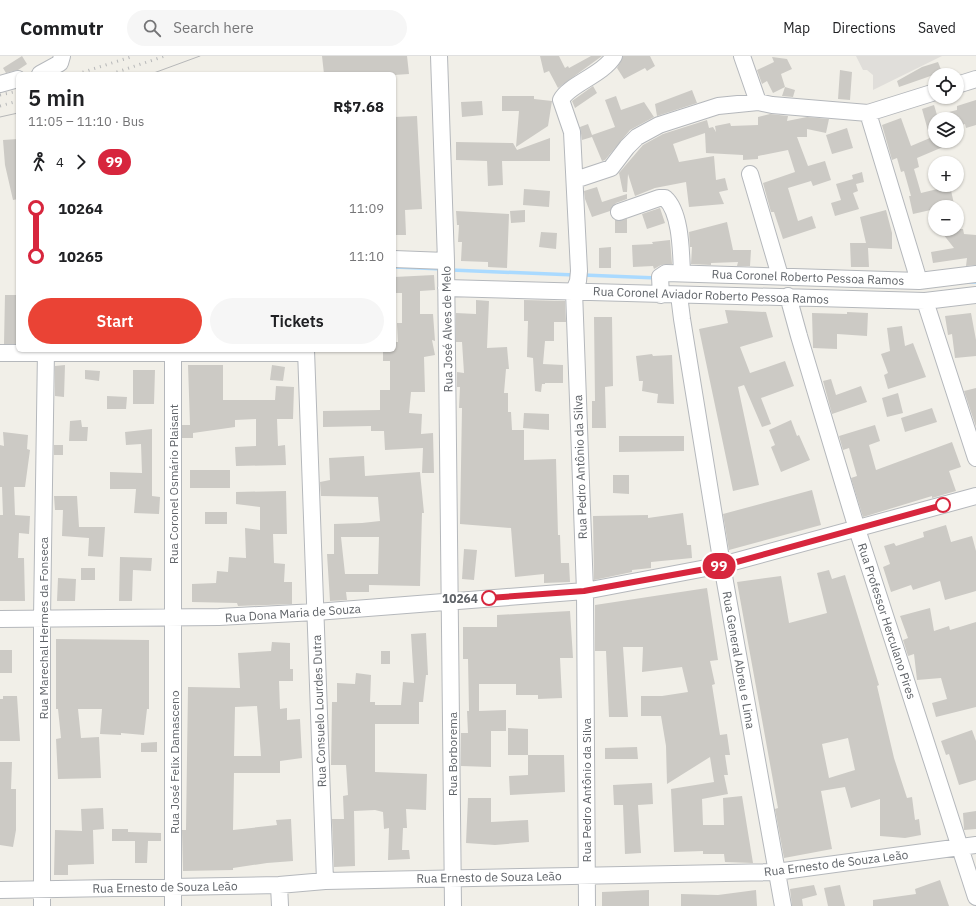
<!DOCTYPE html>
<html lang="en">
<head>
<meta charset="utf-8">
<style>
	:root { --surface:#fff; --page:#f6f6f6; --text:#202124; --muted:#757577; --line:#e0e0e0; --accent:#ea4335 }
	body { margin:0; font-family:"IBM Plex Sans",sans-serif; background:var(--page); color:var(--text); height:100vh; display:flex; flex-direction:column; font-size:15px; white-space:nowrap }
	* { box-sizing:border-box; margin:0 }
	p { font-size:13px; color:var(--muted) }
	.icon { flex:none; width:22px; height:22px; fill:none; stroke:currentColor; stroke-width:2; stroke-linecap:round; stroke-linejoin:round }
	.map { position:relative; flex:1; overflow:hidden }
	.side { position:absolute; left:16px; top:16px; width:380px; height:280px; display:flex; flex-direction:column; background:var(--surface); border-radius:6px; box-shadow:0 1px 3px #0004 }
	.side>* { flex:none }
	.badge { padding:0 8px; border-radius:13px; font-size:14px; line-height:26px }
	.controls { position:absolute; left:928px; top:12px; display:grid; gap:8px }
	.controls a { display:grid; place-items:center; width:36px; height:36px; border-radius:50%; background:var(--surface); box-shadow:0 1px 3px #0004; font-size:20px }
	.map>.badge { position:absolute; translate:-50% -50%; box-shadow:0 0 0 2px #fff }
	.legs { display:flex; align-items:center; gap:6px; height:44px; padding:0 12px; font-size:13px }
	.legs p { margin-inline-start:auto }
	.headline { display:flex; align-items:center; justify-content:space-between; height:68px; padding:0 12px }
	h1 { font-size:22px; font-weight:600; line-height:30px }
	.button { display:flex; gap:8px; margin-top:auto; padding:8px 12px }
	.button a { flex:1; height:46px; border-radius:24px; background:var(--accent); color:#fff; font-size:16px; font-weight:600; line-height:46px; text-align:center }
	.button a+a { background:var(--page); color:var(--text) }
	ul { padding:0 12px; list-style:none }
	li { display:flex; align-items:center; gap:14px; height:48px; font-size:15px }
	li i { display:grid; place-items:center; width:6px; height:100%; margin:0 5px; background:currentColor }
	li i::after { content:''; width:10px; height:10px; margin:-5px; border:3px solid; border-radius:50%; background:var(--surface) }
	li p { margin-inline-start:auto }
	li:first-child i { background:linear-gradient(#0000 50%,currentColor 0) }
	li:last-child i { background:linear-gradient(currentColor 50%,#0000 0) }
	header { display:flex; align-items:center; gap:24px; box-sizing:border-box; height:56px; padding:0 20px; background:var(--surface); border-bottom:1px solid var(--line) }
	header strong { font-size:19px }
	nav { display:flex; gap:22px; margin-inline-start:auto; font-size:14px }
	.search { width:280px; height:36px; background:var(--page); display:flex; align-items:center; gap:10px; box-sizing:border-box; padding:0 14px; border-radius:22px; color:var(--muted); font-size:15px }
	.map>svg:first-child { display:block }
	.industrial { fill:#e0deda }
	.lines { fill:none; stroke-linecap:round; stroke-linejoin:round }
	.stream { stroke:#aadaff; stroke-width:3.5 }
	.building { fill:#cccac5; fill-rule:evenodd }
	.minor-casing { stroke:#b5b8bc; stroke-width:18 }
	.minor { stroke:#fff; stroke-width:16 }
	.tram { stroke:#b6b7b8; stroke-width:1 }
	.rail { stroke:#b6b7b8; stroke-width:3; stroke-dasharray:1 5; stroke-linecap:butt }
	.line-1-casing { stroke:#fff; stroke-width:9 }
	.line-1 { stroke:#d7263d; stroke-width:6 }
	.stop-1-dot { fill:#fff; stroke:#d7263d; stroke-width:2 }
	.labels { text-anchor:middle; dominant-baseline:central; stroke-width:4; stroke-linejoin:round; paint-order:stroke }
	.street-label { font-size:12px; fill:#5f6368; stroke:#fff }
	.stop-label { font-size:12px; font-weight:bold; fill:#5f6368; stroke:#fff; text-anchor:end }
</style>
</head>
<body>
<header>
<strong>Commutr</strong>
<div class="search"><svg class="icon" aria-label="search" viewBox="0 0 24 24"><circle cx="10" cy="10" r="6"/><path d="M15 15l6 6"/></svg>Search here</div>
<nav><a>Map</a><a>Directions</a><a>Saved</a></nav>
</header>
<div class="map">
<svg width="976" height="850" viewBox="0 0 976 850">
	<rect width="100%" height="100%" fill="#f1efe8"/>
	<!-- industrial -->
	<path class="industrial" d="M856,0H942L873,34V19L867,14H863Z"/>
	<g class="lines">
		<!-- stream -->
		<path class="stream" d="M394,211L443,213
			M451,214L575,219
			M583,219L657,222
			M969,226H976"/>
	</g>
	<!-- building -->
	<path class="building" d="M22,0L27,8L18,14L6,17L3,12Z
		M322,0H407L409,18L394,19L324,18Z
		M540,0H559L565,12L568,10L569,12L591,0H602L558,32L549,15L544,17Z
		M623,0H650L655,10L647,15L645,12L624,23L617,12Z
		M772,1L787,3L792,13L781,18L785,31L773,37L767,25L762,28L757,14L774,6Z
		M938,6L942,16L899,31L897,25L922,11Z
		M840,14L852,16L850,44L838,43Z
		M593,30L597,37L575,52L572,45Z
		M785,31L795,34L793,41L782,40Z
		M692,34L697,47L657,60L655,48Z
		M502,40H534V43L552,45L548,70L516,91L519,55H502Z
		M616,40L621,54L644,46L654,61L630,74L605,104L602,105L592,81L582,84L580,71L588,68L592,79L615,71L605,44Z
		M976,44V69L966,72L965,68L957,70V63H935V85H957L917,102L919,111L914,113L921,137L950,130L954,148L935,151V153L913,158L909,140H911L904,115L901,116L897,102L892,104L882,69L901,62L911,90L930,82L922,53L934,49L937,59L957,54V50Z
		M482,45L483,59L462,61L461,46Z
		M770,58L788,60L787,65L807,61L829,63L826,77L807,73V81H797L808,110L825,105L831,124L813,130L811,125L788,132L798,165L812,160L816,172L783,183L774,156H771L763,127L795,116L788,94L758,100V103L743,104V99L706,97L705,77L673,88L679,106L714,100L716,124L725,122L728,134L719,136L724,148L689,151L686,126L655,132L635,140L628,118L627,136H623L619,117L643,89L663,78L707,64L709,72L713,71L716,76L715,70L730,67L731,70L758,69V61Z
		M417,60L422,153L405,154L406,179H396L394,61Z
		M847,72L853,92L832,98L826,79Z
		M550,82V105H502L503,129L488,130L487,105L456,104V86L513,87L517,94Z
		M18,83V143L13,144L5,109L3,84Z
		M862,116L864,126L856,128L858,135L853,137L859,153L835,160L831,147L841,144L836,128L853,123L852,119Z
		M597,131L602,146L627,138V143L616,147L610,155L592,161L585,143L584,135Z
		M524,133L550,135L549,151L523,149Z
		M660,152L665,167L647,173L642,158Z
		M525,154V166L511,167L510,155Z
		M886,154L892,177V193L868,192L869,211H851L850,187H866L860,161Z
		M456,155L509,158L507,212L488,211V206L461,205L462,186H458L459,169H457Z
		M627,163V177H615V164Z
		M727,166L733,194H751L750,210H737L738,206L711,207V209L691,208L692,191H690L689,176Z
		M949,173H963L964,178L976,179V209L966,210L967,202L933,207L931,196L954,192L943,178Z
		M541,176L557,177L556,193L539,191Z
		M670,184L672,208L661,209L654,213L653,210L633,211L632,189L653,188L652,186Z
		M611,191V212H599V192Z
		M434,219L435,234L420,235V258H433L435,285L432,284L435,299L424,301L425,336H411L409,357L422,358L421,378L433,377L434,417H422L423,392L385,394L384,375H371V370L323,371V355L380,354V334H390V305H383V294H394V286H398L397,267H402V237H394V221Z
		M5,239H18V288H4Z
		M476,244L489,245L487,292L507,291L509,313H506L504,337H508V356H511L512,374H524V404L556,403L558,479H560L561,507H569L570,526L544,527V518L515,521L511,472L460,468L462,352H459L460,331H457V316L464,317L462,286H456V257L476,258Z
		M524,244L565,245L566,266H554V285H545L543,308L563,309V327H545V328H542L541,336L535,335L533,302L527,301L528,265H524Z
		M725,254L766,256L773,281L740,291L750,317L785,305L794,330L761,342L771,368L762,371L744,329L738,331L759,429L733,435L699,273L728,267Z
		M847,256L868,257L867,280L837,278V293L813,292L812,257L847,258Z
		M971,257L976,284V300L955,302L952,278L948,279L945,260Z
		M594,261H612L613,330L605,331L606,372H592V345H595Z
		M902,270L905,290L913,287L926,321L888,333L884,319L888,317L881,298L890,295L887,272Z
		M652,298L653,300L672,299L674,348L657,347L658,338L642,335L643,325H639L636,300Z
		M65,309L64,341L55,340V310Z
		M188,309H223V344H275L276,330L294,331L293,363H277L278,390L285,389L286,409L236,410L235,391L256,390V363L235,364V371L193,377V382H182V369H190Z
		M272,309L285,311L283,325L270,324Z
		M85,314L100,315L99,325L85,323Z
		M133,314H155L154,348H133Z
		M831,323L836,339L861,330L867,346L832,358L823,325Z
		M976,332V371L964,335Z
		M898,337L903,357L887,361L882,342Z
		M107,340L127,341L126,353H107Z
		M932,352L937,366L905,376L901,362Z
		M524,357L549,358V374L523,372Z
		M81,364L82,371H88L87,385H69L70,365Z
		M791,364L797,380L799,379L810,404L781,416L771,391L775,389L769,374Z
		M875,369L880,385L869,389L876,414L952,386L961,411L949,415L956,435L932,442V440L863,461L851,422L857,420L849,392L843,394L839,380Z
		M152,373V440L160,441L159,458L134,457L136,433H110V416L142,417L141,388L126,389L125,376Z
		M3,376L28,379L27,393L30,394L25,431H14L15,459L30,460L29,478L19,477L18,502H24L25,545H0V459H3L2,431H0V389L4,390Z
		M619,380H684V395L619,396Z
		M54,389H63V399H54Z
		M364,400L365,420L420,416L424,457H422L420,530L369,529V536H346L347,544L330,545L327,498H334V468L362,467L380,465L378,441L321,440L320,426L330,424L329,402ZM341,481H379L378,518H345Z
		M190,414H230V432H190Z
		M613,419H629V438L613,437Z
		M812,434L821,469L729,494L723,458Z
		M286,435L287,478H273L274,507L285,508L284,526H292V548L238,550L237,547L192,546V528L216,527L217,515L228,516L229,501L246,502L245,472L260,474V451L236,448V436Z
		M54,440H77L79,471H105L103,501L88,500L89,482L62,480L63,454H55Z
		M205,456H227V468H205Z
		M683,457L687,489H691L692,502L651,506V512L632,514V516L594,524L593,460L648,459V462Z
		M946,469L951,486L972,480L976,495V535L945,544L940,525L913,534L911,529L891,536L883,511L890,508L884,490L894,487L896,490L924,481L923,476Z
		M464,493L477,494L474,524L462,523Z
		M120,501L152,502L151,515L133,514L132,545H119Z
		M81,512H95V524H81Z
		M829,514L832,523L845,519L879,629L877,630L894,702L907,742L912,741L915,764L919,763L921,779L905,782L880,780V743L851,752L845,731L821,735L832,793L784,802L775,753L778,752L737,526L781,520L789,567L827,557L817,517ZM848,682L855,714L829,722L822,688Z
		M58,522L76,523L75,545H57Z
		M707,532L718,604L710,605L715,628L712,629L720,679L727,678L730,699H725L728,719H724L728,738L702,743L703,769H724L723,742L742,740L753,807L725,806L724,798H703V795L674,796L671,733L714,726L710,701L667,728L666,690L661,660H641V640H662L688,636L682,611L642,616L643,591H623L628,661H609L606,595H595V549Z
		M930,552L934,575L949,570L950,574L976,566V651L936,661L932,647L947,643L941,622L917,624L914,598L908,600L903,584L908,582L900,560Z
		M570,555L573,602H560L562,642L538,643V639H516V628H479V655L506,654V675H491V711L461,710V677H468L467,655H469L468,603H463V571H497V559Z
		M426,577L428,619H426L423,646H419V668H375V716L427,718L426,754L406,753L407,772H403L402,794H409L410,803L388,804L389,772L384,773L383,756L375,754L354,755L355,810L334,811L332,763H344L343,740L348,739L346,709H331L332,646H337V627L355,628L356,617L371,619L370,646H375V649H401L403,626L414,627L411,578Z
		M56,583L149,584V653H147L144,679L121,677V679L100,678L102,653H78L81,682L99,681L101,722L58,723L56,683L61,682L58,653H56Z
		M272,586L290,587V613H293V625H279L280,653L287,652V664L300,663L302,702L280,705V717H234L233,774L277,769L276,764L291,763L293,805L267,807L233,812V814L183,815L182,774H186L188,631L240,632L238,597L271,595ZM257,650L261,700H234L235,651Z
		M0,594H12V617H0Z
		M381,595H390V608H381Z
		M3,640H17L20,685H0V643H3Z
		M508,672L528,673V699H564L565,736L510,739L509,720L528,719V699H508Z
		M972,674L976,685V724L959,729L949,698L946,699L941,685Z
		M157,686V696H141V687Z
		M637,691L638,703H605V692Z
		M0,706H12L11,733H16V774L13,791L0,789Z
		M652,727L653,748L638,749L641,797L625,798L623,749H614L613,729Z
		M468,742H491V766L528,764L529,786L495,789L466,787Z
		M103,752L104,773L93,774L94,808L68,809V819H54L55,774L82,775L81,753Z
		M976,755V773L964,774L963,757Z
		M112,773H128V776L161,777V785H148L147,807H135V785H112Z
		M940,824L949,850H873V844L916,838L915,833Z
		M814,829L817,839L802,843L803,850H792L790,833Z
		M840,829L845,850H828L824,832Z
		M649,834V850H602V836Z
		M756,834L757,850H681V838L718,839Z"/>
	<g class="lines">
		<!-- minor casing -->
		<g class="minor-casing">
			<path id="minor" d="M439,0L446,205L453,850
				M742,0L758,46
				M40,18L60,7L62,0
				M0,28L18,23
				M957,29L976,23
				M868,57L919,225
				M750,118L780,220
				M575,124L611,112L627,91L637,81L659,69L718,50L758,46L772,49L868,57L935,36
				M619,156L659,142H665C681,156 681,196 682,217
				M394,203L446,205
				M446,232L925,245L976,239
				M661,239L660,221L666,217L919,225L976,218
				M679,239L682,263L722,509L783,850
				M788,240L799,280L857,473L976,841
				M925,245L976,402
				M173,294V850
				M306,294L325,825
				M0,297H306
				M0,563L219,561L316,556L585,535L722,509L976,440
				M279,829L280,850
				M0,834L279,829L325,825L776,816L976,789
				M42,850V562L46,294
				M587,850L585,535L574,235L578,225L579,215L572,76L561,44C568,29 603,19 614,0"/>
		</g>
		<!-- minor -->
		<use href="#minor" class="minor"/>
		<!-- tram -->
		<path class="tram" d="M151,18L200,0
			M0,61L18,57"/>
		<!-- rail -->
		<path class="rail" d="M77,18L134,0
			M111,18L165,0
			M0,39L18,35
			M0,50L18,45"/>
	</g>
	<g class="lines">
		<!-- line-1 casing -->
		<g class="line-1-casing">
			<path id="line-1" d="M489,542L584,535L722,510L943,449"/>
		</g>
		<!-- line-1 -->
		<use href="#line-1" class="line-1"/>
	</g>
	<!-- markers -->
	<g class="stop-1-dot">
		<circle cx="943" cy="449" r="7"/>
		<circle cx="489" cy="542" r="7"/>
	</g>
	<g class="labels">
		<!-- street labels -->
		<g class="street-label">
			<text transform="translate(808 221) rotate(2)">Rua Coronel Roberto Pessoa Ramos</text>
			<text transform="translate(711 239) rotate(2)">Rua Coronel Aviador Roberto Pessoa Ramos</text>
			<text transform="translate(447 273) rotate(-91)">Rua José Alves de Melo</text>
			<text transform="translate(580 411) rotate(-92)">Rua Pedro Antônio da Silva</text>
			<text transform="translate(173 428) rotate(-90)">Rua Coronel Osmário Plaisant</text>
			<text transform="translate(293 557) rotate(-4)">Rua Dona Maria de Souza</text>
			<text transform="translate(887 565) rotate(72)">Rua Professor Herculano Pires</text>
			<text transform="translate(43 572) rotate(-90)">Rua Marechal Hermes da Fonseca</text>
			<text transform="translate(739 604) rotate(80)">Rua General Abreu e Lima</text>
			<text transform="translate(319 655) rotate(-92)">Rua Consuelo Lourdes Dutra</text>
			<text transform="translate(452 698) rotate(-90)">Rua Borborema</text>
			<text transform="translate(174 706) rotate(-90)">Rua José Felix Damasceno</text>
			<text transform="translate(586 734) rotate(-90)">Rua Pedro Antônio da Silva</text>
			<text transform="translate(836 807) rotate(-7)">Rua Ernesto de Souza Leão</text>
			<text transform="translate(489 821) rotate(-1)">Rua Ernesto de Souza Leão</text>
			<text transform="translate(165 831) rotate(-1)">Rua Ernesto de Souza Leão</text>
		</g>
		<!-- stop labels -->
		<g class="stop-label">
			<text x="478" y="542">10264</text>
		</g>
	</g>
</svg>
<div class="controls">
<a><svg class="icon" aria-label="locate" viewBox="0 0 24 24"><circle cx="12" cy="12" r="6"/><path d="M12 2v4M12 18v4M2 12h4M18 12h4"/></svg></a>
<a><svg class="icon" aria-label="layers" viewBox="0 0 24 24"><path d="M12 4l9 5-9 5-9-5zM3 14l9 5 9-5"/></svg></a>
<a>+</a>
<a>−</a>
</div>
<b class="badge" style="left:719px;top:510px;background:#d7263d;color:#fff">99</b>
<section class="side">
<div class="headline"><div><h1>5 min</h1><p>11:05 – 11:10 · Bus</p></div><b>R$7.68</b></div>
<div class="legs"><svg class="icon" aria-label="walk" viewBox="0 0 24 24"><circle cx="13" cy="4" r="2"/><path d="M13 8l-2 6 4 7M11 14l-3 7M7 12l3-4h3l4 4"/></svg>4<svg class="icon" aria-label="forward" viewBox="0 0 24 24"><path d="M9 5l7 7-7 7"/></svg><b class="badge" style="background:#d7263d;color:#fff">99</b></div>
<ul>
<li><i style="color:#d7263d"></i><b>10264</b><p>11:09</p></li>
<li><i style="color:#d7263d"></i><b>10265</b><p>11:10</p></li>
</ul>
<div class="button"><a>Start</a><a>Tickets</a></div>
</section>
</div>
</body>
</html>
